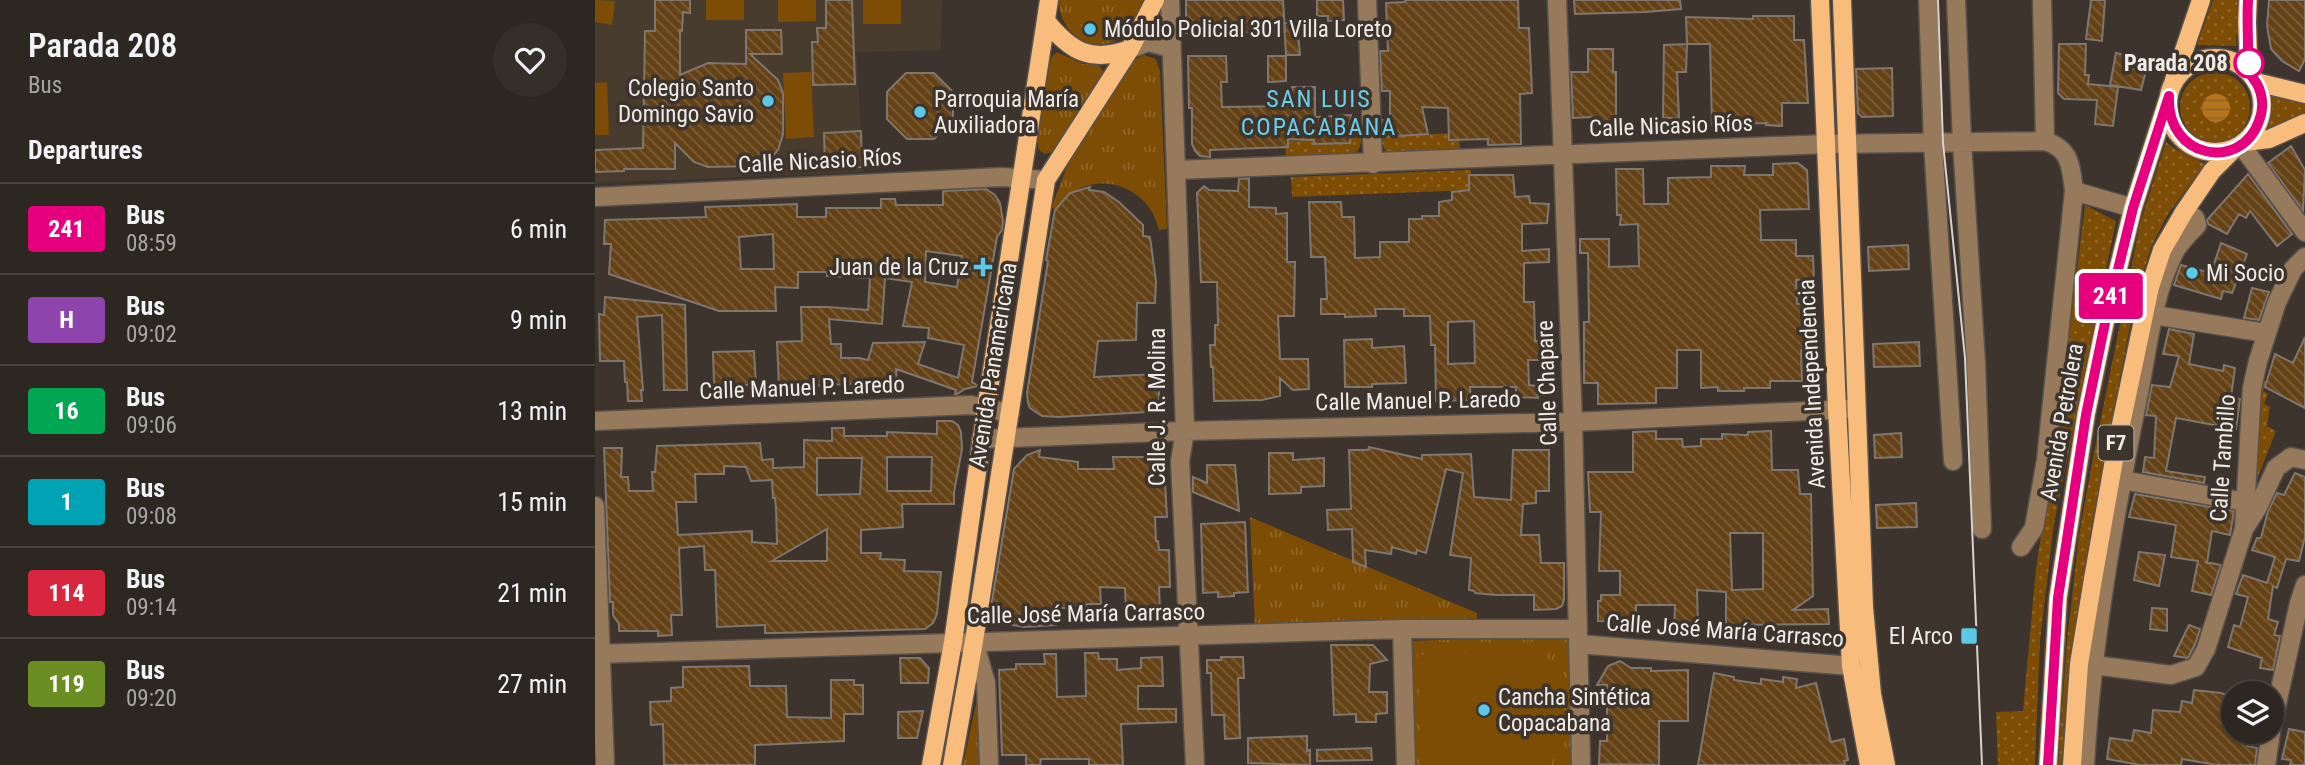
<!DOCTYPE html>
<html lang="en">
<head>
<meta charset="utf-8">
<style>
	:root { --surface:#2d2722; --page:#352f2a; --text:#f1f3f6; --muted:#a7a5a5; --line:#484440 }
	body { margin:0; font-family:"Roboto Condensed",sans-serif; background:var(--page); color:var(--text); height:100vh; display:flex; flex-direction:column; font-size:26px; white-space:nowrap }
	* { box-sizing:border-box; margin:0 }
	p { font-size:23px; color:var(--muted) }
	.icon { flex:none; width:38px; height:38px; fill:none; stroke:currentColor; stroke-width:2; stroke-linecap:round; stroke-linejoin:round }
	.map { position:relative; flex:1; overflow:hidden }
	.details { display:flex; flex-direction:column; background:var(--surface); width:595px }
	.details>* { flex:none }
	.badge { padding:0 14px; border-radius:5px; font-size:24px; line-height:46px }
	.fabs { position:absolute; left:1626px; top:681px; display:grid; gap:14px }
	.fabs a { display:grid; place-items:center; width:63px; height:63px; border-radius:50%; background:var(--surface); box-shadow:0 2px 5px #0004,0 0 0 2px var(--line); font-size:35px }
	.map>.badge { position:absolute; translate:-50% -50%; box-shadow:0 0 0 4px #fff }
	h2 { padding:0 28px; font-size:26px; line-height:63px }
	.round { display:grid; place-items:center; flex:none; width:74px; height:74px; border-radius:37px; background:var(--page) }
	.headline { display:flex; align-items:center; justify-content:space-between; height:119px; padding:0 28px }
	h1 { font-size:33px; font-weight:600; line-height:52px }
	ul { padding:0; list-style:none }
	li { display:flex; align-items:center; gap:21px; height:91px; padding:0 28px; border-top:2px solid var(--line) }
	li div { flex:1 }
	li b { display:block; font-size:26px }
	li em { font-style:normal }
	li .badge { min-width:77px; font-weight:700; text-align:center }
	main { display:flex; flex:1; min-height:0 }
	.map>svg:first-child { display:block }
	.built { fill:#483c2f }
	.grass { fill:url(#grass-dots) }
	.park { fill:url(#park-tufts) }
	.pitch { fill:#7d4d05 }
	.water { fill:url(#water-rules) }
	.building { fill:url(#building-back-hatch); stroke:#7f776f; stroke-width:2; fill-rule:evenodd }
	.lines { fill:none; stroke-linecap:round; stroke-linejoin:round }
	.minor-casing { stroke:#59514b; stroke-width:21 }
	.major-casing { stroke:#59514b; stroke-width:21 }
	.minor { stroke:#977a5c; stroke-width:18 }
	.major { stroke:#f8bd7c; stroke-width:18 }
	.tram { stroke:#d7d3ce; stroke-width:2 }
	.line-casing { stroke:#fff; stroke-width:16 }
	.line { stroke:#e6007e; stroke-width:10 }
	.poi-dot { fill:#5ac8e6; stroke:#3c342d; stroke-width:2.5 }
	.stop-dot { fill:#fff; stroke:#e6007e; stroke-width:3.5 }
	.labels { text-anchor:middle; dominant-baseline:central; stroke-width:7; stroke-linejoin:round; paint-order:stroke }
	.shield { fill:#3c342d; stroke:#b9b4ae; stroke-width:2 }
	.shield-label { font-size:21px; font-weight:bold; fill:#efebe6 }
	.poi-label { font-size:23px; fill:#efebe6; stroke:#3c342d; text-anchor:start }
	.stop-label { font-size:23px; font-weight:bold; fill:#efebe6; stroke:#3c342d; text-anchor:end }
	.street-label { font-size:23px; fill:#efebe6; stroke:#3c342d }
	.neighbourhood-label { font-size:24px; letter-spacing:2px; fill:#6cceea; stroke:#3c342d }
</style>
</head>
<body>
<main>
<section class="details">
<div class="headline"><div><h1>Parada 208</h1><p>Bus</p></div><a class="round"><svg class="icon" aria-label="heart" viewBox="0 0 24 24"><path d="M12 20l-8-8c-3-5 5-10 8-4 3-6 11-1 8 4z"/></svg></a></div>
<h2>Departures</h2>
<ul>
<li><span class="badge" style="background:#e6007e;color:#fff">241</span><div><b>Bus</b><p>08:59</p></div><em>6 min</em></li>
<li><span class="badge" style="background:#8e44ad;color:#fff">H</span><div><b>Bus</b><p>09:02</p></div><em>9 min</em></li>
<li><span class="badge" style="background:#00a651;color:#fff">16</span><div><b>Bus</b><p>09:06</p></div><em>13 min</em></li>
<li><span class="badge" style="background:#00a3b4;color:#fff">1</span><div><b>Bus</b><p>09:08</p></div><em>15 min</em></li>
<li><span class="badge" style="background:#d7263d;color:#fff">114</span><div><b>Bus</b><p>09:14</p></div><em>21 min</em></li>
<li><span class="badge" style="background:#6b8e23;color:#fff">119</span><div><b>Bus</b><p>09:20</p></div><em>27 min</em></li>
</ul>
</section>
<div class="map">
<svg width="1710" height="765" viewBox="0 0 1710 765">
	<defs>
		<pattern id="grass-dots" width="8" height="8" patternUnits="userSpaceOnUse" patternTransform="scale(1.75)"><rect width="8" height="8" fill="#7d4d05"/><path d="M2 2h.1M6 6h.1" fill="none" stroke="#906729" stroke-width="1.8" stroke-linecap="round"/></pattern>
		<pattern id="park-tufts" width="24" height="20" patternUnits="userSpaceOnUse" patternTransform="scale(1.75)"><rect width="24" height="20" fill="#7d4d05"/><path d="M3 7l-1-3M5 7V3M7 7l1-3M15 17l-1-3M17 17v-4M19 17l1-3" fill="none" stroke="#906729"/></pattern>
		<pattern id="water-rules" width="6" height="5" patternUnits="userSpaceOnUse" patternTransform="scale(1.75)"><rect width="6" height="5" fill="#b6751c"/><path d="M0 2.5h6" fill="none" stroke="#90652a"/></pattern>
		<pattern id="building-back-hatch" width="6" height="6" patternUnits="userSpaceOnUse" patternTransform="scale(1.75)"><rect width="6" height="6" fill="#654216"/><path d="M-1 5l2 2M0 0l6 6M5-1l2 2" fill="none" stroke="#7b5d38"/></pattern>
	</defs>
	<rect width="100%" height="100%" fill="#3c342d"/>
	<!-- built -->
	<path class="built" d="M0,0H347L346,50L259,52L262,57L268,172L0,183Z"/>
	<!-- grass -->
	<path class="grass" d="M1618,0H1643L1641,46L1602,45Z
		M1585 107a35 35 0 1 1 70 0a35 35 0 1 1-70 0Z
		M1675,94L1710,103V115L1671,133Z
		M864,133L865,153L802,156L791,151L783,136Z
		M768,137L763,151L754,158L691,160L690,141Z
		M1571,142L1582,150L1610,164L1573,214L1556,247L1540,300L1495,535L1476,660L1467,765H1463L1472,641L1484,535L1497,463L1545,224Z
		M876,170L877,190L697,197L696,177Z
		M1490,205L1521,221L1459,524L1445,641L1440,765H1403L1401,712L1428,711L1441,568L1458,460Z
		M1662,378L1671,382L1668,391L1673,394L1669,404L1675,407L1672,426L1681,431L1659,487Z"/>
	<!-- park -->
	<path class="park" d="M464,0H551C545,11 540,25 530,34C502,60 463,35 464,0Z
		M462,52L488,64L504,65L509,73L460,149L457,152L450,154L444,150L442,140L455,61L457,56Z
		M549,55L561,59L565,71L572,229L564,230C554,182 490,165 463,209L456,208L472,167L479,153L539,60Z
		M655,517L882,613V621L660,628Z
		M964,635L975,639L980,765H816V641Z
		M383,695L385,765H368Z"/>
	<!-- pitch -->
	<path class="pitch" d="M0,0L20,1L17,25L0,22Z
		M111,0H149V20H111Z
		M183,0H221V21L183,22Z
		M268,0H306V24H268Z
		M216,72L219,137L191,139L188,73Z
		M12,82L14,135H0V83Z
		M952,650L956,765H826L823,655Z"/>
	<!-- water -->
	<path class="water" d="M1607 108a14 14 0 1 1 28 0a14 14 0 1 1-28 0Z"/>
	<!-- building -->
	<path class="building" d="M60,0H95V13L88,12L87,31L85,30V75L113,63L151,64V30H186L187,54H155L183,80L188,93V134L183,150L173,162L159,166L113,167L99,162L80,143V169H29V171L0,172V150L48,148L50,31H60Z
		M231,0H257L260,84L218,85L217,42H223L222,28H231Z
		M591,0H688L690,32L591,33Z
		M722,0H748L749,20L733,21V16H722Z
		M810,0H923L924,28H934L937,93L925,94L926,144L893,145V139L854,140L853,108L827,107L833,134L788,137V120H795V91H787L785,51H793L791,3L810,2Z
		M979,0H1085L1086,9L1050,12L980,14Z
		M1496,0H1510L1507,41L1491,39Z
		M1674,0H1710V59L1704,71L1687,61L1676,49L1672,26Z
		M1158,16H1199V40H1209L1213,103H1187V126L1171,125V123L1117,125L1115,44H1092L1091,17L1158,19Z
		M689,23H702L705,55H691Z
		M1092,44L1091,72H1082L1084,118H1068L1069,45Z
		M1464,44H1491L1490,75H1494L1493,84L1523,87L1518,126L1500,124L1502,100L1469,99L1463,93Z
		M993,49H1018V72H1021V131L996,132V117L978,118L976,72H993Z
		M1521,53L1554,59L1546,90L1515,85Z
		M593,56H631L632,82H626L627,107L697,106V87H720V117L756,115L755,143L719,144V140L693,139V147L615,150V157L605,156L600,151L597,144V108H594Z
		M673,56H691V81L673,82Z
		M1297,68L1298,116L1267,117L1263,113L1261,69Z
		M311,73H339L358,92V119L339,139H312L292,119V92Z
		M266,131L267,167L230,168L229,133Z
		M1696,146L1710,170L1708,211L1673,163Z
		M1203,163L1212,170L1214,209L1165,210L1166,240H1201V256H1218L1219,280H1201L1202,304L1220,303L1221,350H1206L1207,381H1175V388H1149V391H1123V387L1106,388V350H1082V388H1061V403L1003,404V383H989V322H994L993,253H985V239H1014V267L1044,266L1043,224L1025,225L1026,215H1022L1021,169H1048L1049,204H1073V178L1116,177V166H1150L1149,175H1178V164Z
		M1653,174L1697,234L1682,246L1655,211L1651,218L1644,214L1632,234L1613,224L1612,220Z
		M874,175H918L920,197L934,196L935,203L954,204L952,223L927,224V251L954,249V262L929,263V302H939L940,341H960V360H933L934,385L942,386L943,398L921,397V387H875L876,400L841,401L840,345H836L835,316H809V309H780L781,316L750,317V314H726V299H732L730,257H716L714,202H746L747,217H759L760,258L785,257V242H814V219H827V216H844V202L857,200V192L874,190ZM879,321L880,363L853,364V322Z
		M654,178V207L681,208V214L692,213V262H700L699,316H683L685,359H713L714,389L698,390L685,378V396L667,400L619,401L618,367H616L615,345H620V325H623L622,282H606L602,193L609,186L614,190L643,191L644,179Z
		M495,187L494,190L509,192L524,202L548,225V236L555,237L561,281L560,303H542L541,340L503,341L499,377L564,374V404L560,410L553,412L464,417L447,416L435,408L433,403L432,393L453,261L451,260L460,210L475,193Z
		M391,189L400,195L405,203L408,221L407,230L402,237L377,382L383,386L370,389L362,394H360L361,390L301,369L302,382L184,387L182,342L207,341L206,307H233L273,310L275,278L232,276V272H203V288L180,287L181,311H124L14,274L16,244H9L10,220L111,217L110,207L202,204V217H231V208H286V199H300L301,205H348V191ZM178,234L179,269H146L144,237ZM331,251L367,256L362,287L330,282ZM290,278L317,282L308,326L334,328L333,338L369,345L363,378L323,364L330,342L278,343L273,360L264,358H246V344H236L234,319L287,324Z
		M1626,243L1652,254L1637,293L1628,291L1626,299L1579,285L1586,265L1616,273Z
		M1313,245L1314,269L1274,271L1273,247Z
		M1657,288L1674,292L1664,320L1649,318Z
		M10,297L90,305L92,390H69L67,315L42,317L48,390H46L47,401H33L32,382H30L29,361H5L4,314L9,315Z
		M1574,329L1599,334L1594,364L1628,371L1629,365L1640,368L1636,397L1645,399L1641,429L1581,418L1571,471L1610,477L1609,483L1548,472L1550,457L1559,458L1561,416L1551,415L1557,385L1575,387L1584,356L1568,354Z
		M1710,337V408L1670,387L1680,354L1698,363Z
		M777,339V348L809,346L811,383L777,384V387H750L749,340Z
		M1324,342L1325,366L1279,367L1278,344Z
		M159,351L161,385H119L118,352Z
		M342,421H357L363,425L366,432L367,449L359,492V504H307L308,527L266,530V553H286L285,559L310,560L309,571L346,572L342,614L338,623L330,629L181,633H170V625L122,627L120,570H110L109,546L84,548L87,615H76L77,635L63,636V631H24V624L18,615V602H15L9,448H27L26,477H33L34,491H58L57,472H60L62,446L165,443L167,460L178,459V468L209,467V440L237,441V428H249V436H292V432L342,434ZM292,457H337L336,491H292ZM222,458H267L265,494L222,495ZM129,466L151,467L156,481L177,480L178,498H180L181,508L182,544L157,542V531L83,535L81,502H101L100,474H129ZM232,529V561H177L182,558Z
		M1061,431V439H1087L1088,447L1106,446V439H1127V434L1153,435V432L1176,431L1177,470H1203L1205,494H1216L1218,596L1198,610L1233,609L1234,624L1131,625V592L1102,590L1103,626H1092V636L1079,635L1080,605H1041V622L1003,621V601H1006V595H1025V571H1004L1006,512H995L993,472H1038V432ZM1135,533H1168V589L1137,590Z
		M1306,433L1307,457L1280,458L1279,435Z
		M774,447L827,459V455L876,454L879,497L916,500L918,450H954V491H941V503L928,504L926,535H944L946,563H969V600L967,606L961,609L939,610V595H901L880,593L879,591L874,590L876,558L855,555L868,473L851,469L831,553L822,550L821,554L797,547L796,554L770,550L771,567L758,562L757,529L733,530L732,510L756,509L754,450H773Z
		M445,450L444,457L483,462V469H519L518,457H557L569,464L572,517H560L561,541H563L564,550H574L575,587H564L565,610L531,611L530,588L505,587L506,604H491V608H460L461,625L429,627L402,622L395,613L419,469L432,455Z
		M674,453H698V460L729,458V486L706,487V493L674,494Z
		M612,465H640L644,511L598,492V477L612,483Z
		M1700,473L1710,477V537L1704,561L1691,559L1682,588L1678,586L1673,619L1683,622L1679,635L1685,636L1678,670L1665,668L1667,658L1633,647L1639,625L1645,627L1653,597L1641,594L1648,575L1672,583L1680,557L1657,550L1662,538H1666L1673,511L1682,493L1689,495Z
		M1540,494L1639,511L1635,535L1617,531L1612,563L1610,562L1626,565L1616,595L1597,591L1603,561L1576,557L1581,525L1534,517Z
		M1321,503L1322,527L1282,528L1281,505Z
		M650,522L653,592L639,593V596L623,597V592L608,593L606,524Z
		M1544,552L1570,555L1564,586L1539,580Z
		M1557,608L1572,609V631L1555,629Z
		M1594,625L1605,629L1600,644L1593,658L1579,656Z
		M736,645H778L792,660L775,664L774,692H792V713L781,714V722H761V714L739,715Z
		M490,653H503L504,659H522V670L546,668V658L567,657L568,686H543V709H581V722L526,724L528,765H494V759H446L445,765H431V755H407L404,670L421,669V664H450L449,654H461L462,697L491,696Z
		M626,657H648L649,678H643L645,738L630,739L629,715H617L616,673H612V660H626Z
		M305,658H325L334,668L333,683H306Z
		M1025,661L1036,668H1056V671L1093,670V721H1064V765L1004,764L1005,741H1012V685H1002L1013,666Z
		M154,666L155,686H191L192,717L236,718V680H259V685H268V714H249V741L160,745V765H69L68,724L56,725L55,702L76,701V688L88,687V667Z
		M1119,673L1139,677V680L1166,684V679L1188,682V677L1202,679L1201,688L1221,683L1236,742L1249,739L1253,760L1249,761L1250,765H1103Z
		M1599,690L1626,693L1638,697L1631,722L1638,723V732H1656L1652,746L1662,748L1660,765H1622L1587,759L1586,765H1545L1512,759L1515,738L1537,741L1539,730L1556,733L1558,710L1585,712L1587,701L1597,703Z
		M328,711L322,738H303V712Z
		M1694,729L1710,732V765H1695L1696,760L1687,759Z
		M712,736V751L715,750V765L653,763V738Z
		M776,748L777,760L722,761V750Z"/>
	<g class="lines">
		<!-- minor casing -->
		<g class="minor-casing">
			<path id="minor" d="M575,0L590,431L585,461L600,765
				M772,0L778,164
				M962,0L978,422L986,765
				M1333,0L1338,143L1358,461
				M1361,0L1367,142L1381,363L1387,529
				M1447,0L1450,141
				M535,49L553,42L576,48
				M1646,145L1710,232
				M581,170L1232,144L1450,141C1476,149 1476,167 1479,191L1451,460L1439,528L1426,547
				M1479,191L1538,208
				M0,197L407,177L451,180
				M1559,315L1671,333
				M0,421L376,405L415,413
				M386,439L590,431L978,422L1257,409
				M1527,480L1651,502
				M0,506L10,765
				M1651,526L1663,507L1681,468L1696,457L1710,460
				M807,629L811,765
				M379,641L391,683L394,765
				M983,644L1256,666L1270,664
				M0,654L807,629H983
				M1499,665L1576,675L1601,667L1611,649L1649,529L1657,388L1663,361L1682,302L1698,269L1710,257
				M1676,731L1704,603L1710,585
				M1490,765C1497,641 1519,519 1543,397C1553,350 1557,297 1579,253C1584,243 1595,233 1602,225L1600,218L1589,212
				M1671,765L1676,732"/>
		</g>
		<!-- major casing -->
		<g class="major-casing">
			<path id="major" d="M1225,0L1242,409L1256,666L1274,765
				M1247,0L1269,607L1277,694L1291,765
				M1653,0L1652,22L1654,73
				M451,21C476,52 496,63 535,49
				M1573 105a47 47 0 1 1 94 0a47 47 0 1 1-94 0Z
				M1579,80L1606,0
				M1661,82L1710,94
				M1650,142L1674,139L1710,123
				M336,765L358,642L391,409L454,0
				M357,765L379,641L451,180L535,49L560,0
				M1453,765L1463,598L1491,415L1510,323L1538,208L1574,96
				M1477,765L1484,664L1498,579L1522,443L1555,287L1567,250L1589,212L1617,171L1641,147"/>
		</g>
		<!-- minor -->
		<use href="#minor" class="minor"/>
		<!-- major -->
		<use href="#major" class="major"/>
		<!-- tram -->
		<path class="tram" d="M1343,0L1348,143L1370,358L1387,765"/>
	</g>
	<g class="lines">
		<!-- line casing -->
		<g class="line-casing">
			<path id="line" d="M1453,765L1463,598L1491,415L1510,323L1538,208L1574,96C1571,159 1646,172 1664,121C1669,109 1668,95 1662,84C1659,79 1655,75 1654,70C1652,64 1654,55 1653,49C1653,32 1652,17 1653,0"/>
		</g>
		<!-- line -->
		<use href="#line" class="line"/>
	</g>
	<!-- markers -->
	<g class="poi-dot">
		<circle cx="495" cy="29" r="7"/>
		<circle cx="173" cy="101" r="7"/>
		<circle cx="325" cy="112" r="7"/>
		<path d="M384.5 256.5h7v7h7v7h-7v7h-7v-7h-7v-7h7z"/>
		<circle cx="1597" cy="273" r="7"/>
		<rect x="1365" y="627" width="18" height="18" rx="3.5"/>
		<circle cx="889" cy="710" r="7"/>
	</g>
	<circle class="stop-dot" cx="1654" cy="63" r="14"/>
	<g class="labels">
		<!-- shield labels -->
		<rect class="shield" x="1503.5" y="425.5" width="35" height="35" rx="5"/>
		<g class="shield-label">
			<text x="1521" y="443">F7</text>
		</g>
		<!-- poi labels -->
		<g class="poi-label">
			<text x="509" y="29">Módulo Policial 301 Villa Loreto</text>
			<text x="159" y="88" text-anchor="end">Colegio Santo<tspan x="159" dy="26">Domingo Savio</tspan></text>
			<text x="339" y="99">Parroquia María<tspan x="339" dy="26">Auxiliadora</tspan></text>
			<text x="374" y="267" text-anchor="end">Juan de la Cruz</text>
			<text x="1611" y="273">Mi Socio</text>
			<text x="1358" y="636" text-anchor="end">El Arco</text>
			<text x="903" y="697">Cancha Sintética<tspan x="903" dy="26">Copacabana</tspan></text>
		</g>
		<!-- stop labels -->
		<g class="stop-label">
			<text x="1633" y="63">Parada 208</text>
		</g>
		<!-- street labels -->
		<g class="street-label">
			<text transform="translate(1076 126) rotate(-2)">Calle Nicasio Ríos</text>
			<text transform="translate(225 161) rotate(-3)">Calle Nicasio Ríos</text>
			<text transform="translate(398 365) rotate(-81)">Avenida Panamericana</text>
			<text transform="translate(952 383) rotate(-92)">Calle Chapare</text>
			<text transform="translate(1217 384) rotate(-93)">Avenida Independencia</text>
			<text transform="translate(207 388) rotate(-2)">Calle Manuel P. Laredo</text>
			<text transform="translate(823 401) rotate(-1)">Calle Manuel P. Laredo</text>
			<text transform="translate(562 407) rotate(-90)">Calle J. R. Molina</text>
			<text transform="translate(1467 422) rotate(-80)">Avenida Petrolera</text>
			<text transform="translate(1628 458) rotate(-86)">Calle Tambillo</text>
			<text transform="translate(491 614) rotate(-1)">Calle José María Carrasco</text>
			<text transform="translate(1130 631) rotate(4)">Calle José María Carrasco</text>
		</g>
		<!-- neighbourhood labels -->
		<g class="neighbourhood-label">
			<text x="724" y="99">SAN LUIS<tspan x="724" dy="28">COPACABANA</tspan></text>
		</g>
	</g>
</svg>
<div class="fabs">
<a><svg class="icon" aria-label="layers" viewBox="0 0 24 24"><path d="M12 4l9 5-9 5-9-5zM3 14l9 5 9-5"/></svg></a>
</div>
<b class="badge" style="left:1516px;top:296px;background:#e6007e;color:#fff">241</b>
</div>
</main>
</body>
</html>
